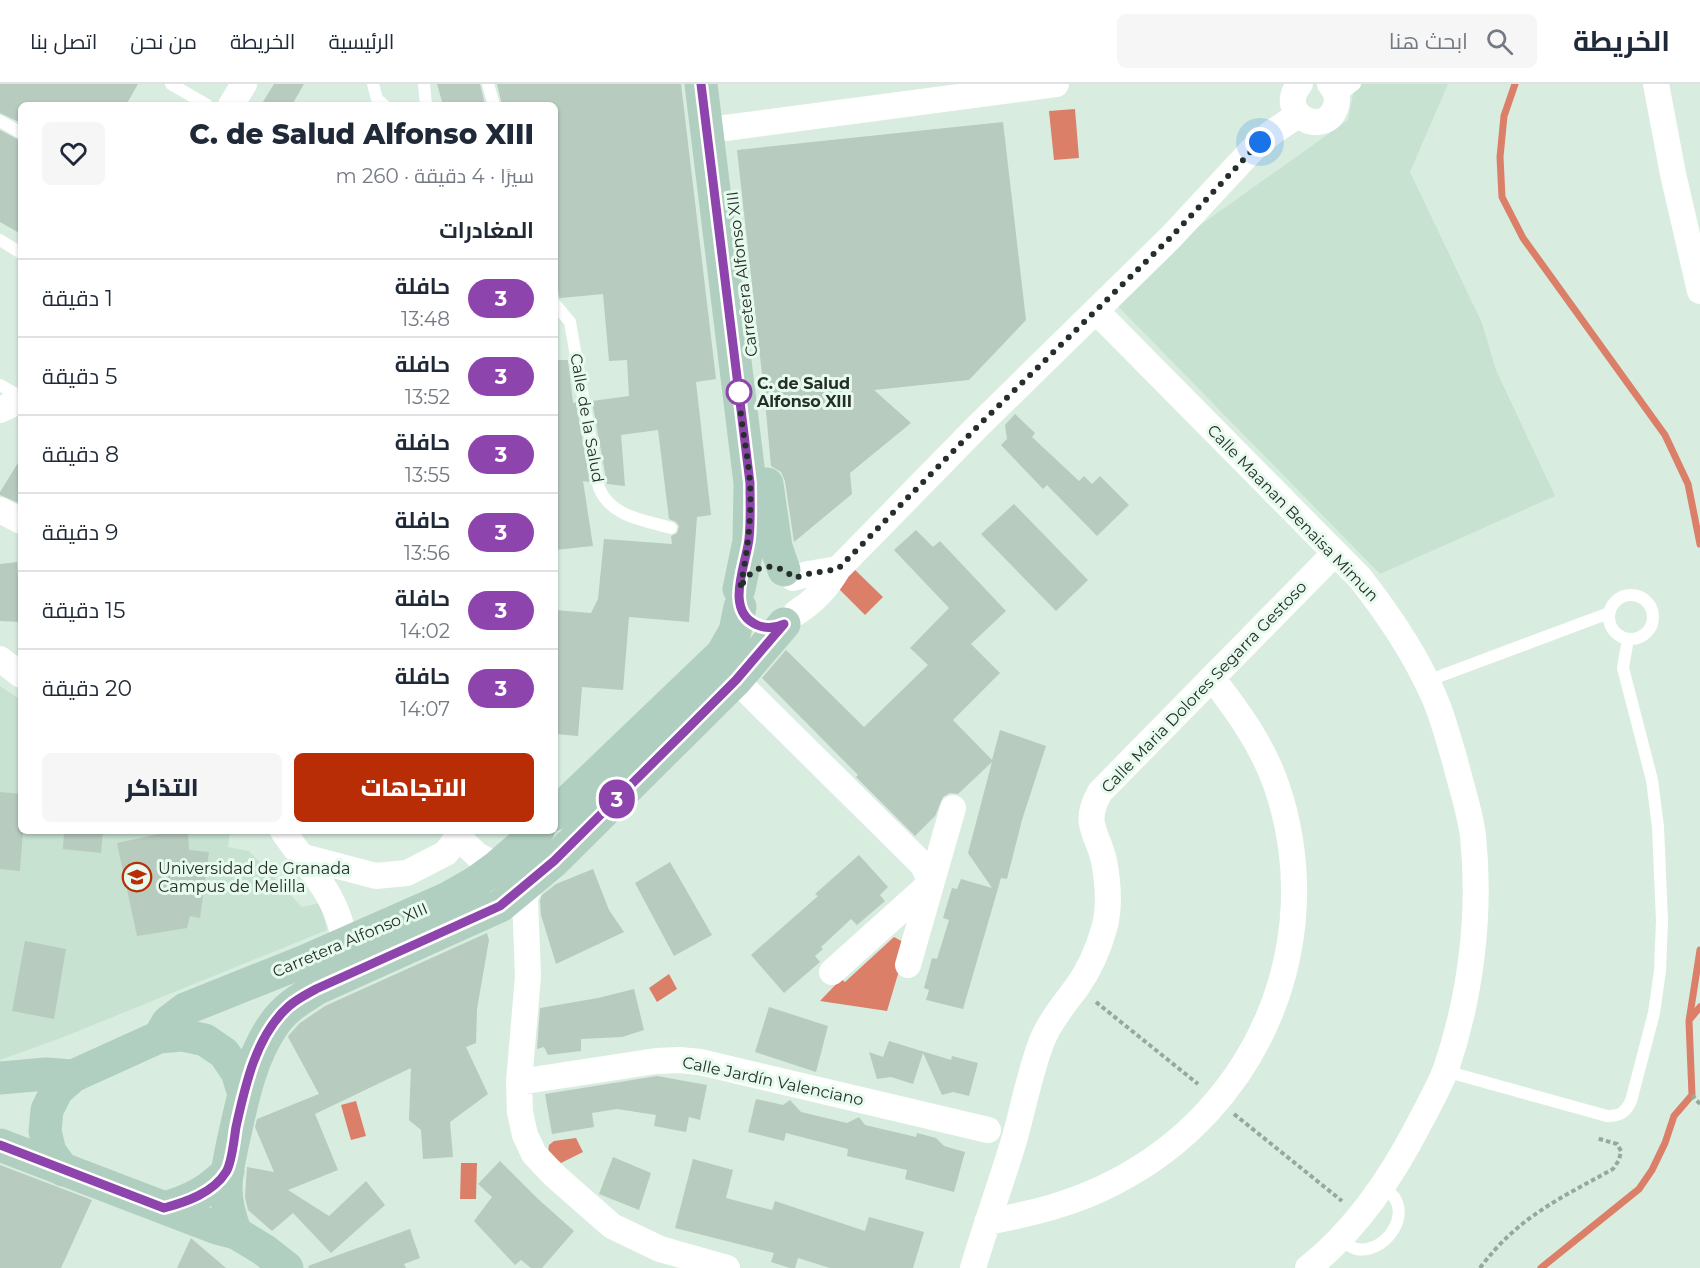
<!DOCTYPE html>
<html lang="ar">
<head>
<meta charset="utf-8">
<style>
	:root { --surface:#fff; --page:#f6f6f7; --text:#1f2937; --muted:#747a83; --line:#e0e1e3; --accent:#b82d06 }
	body { margin:0; font-family:Montserrat,Cairo,sans-serif; background:var(--page); color:var(--text); direction:rtl; height:100vh; display:flex; flex-direction:column; font-size:22px; white-space:nowrap }
	* { box-sizing:border-box; margin:0 }
	p { font-size:20px; color:var(--muted) }
	.icon { flex:none; width:33px; height:33px; fill:none; stroke:currentColor; stroke-width:2; stroke-linecap:round; stroke-linejoin:round }
	.map { position:relative; flex:1; overflow:hidden; direction:ltr }
	.sheet { position:absolute; left:18px; top:18px; width:540px; height:732px; display:flex; flex-direction:column; background:var(--surface); border-radius:9px; box-shadow:0 2px 4px #0004; direction:rtl }
	.sheet>* { flex:none }
	.badge { padding:0 12px; border-radius:20px; font-size:21px; line-height:39px }
	.you { position:absolute; width:30px; height:30px; margin:-15px; border:4px solid #fff; border-radius:50%; background:#1a73e8; box-shadow:0 0 0 9px #1a73e833 }
	.map>.badge { position:absolute; translate:-50% -50%; box-shadow:0 0 0 3px #fff }
	h2 { padding:0 24px; font-size:22px; line-height:54px }
	.round { display:grid; place-items:center; flex:none; width:63px; height:63px; border-radius:9px; background:var(--page) }
	.headline { display:flex; align-items:center; justify-content:space-between; height:102px; padding:0 24px }
	h1 { font-size:28px; font-weight:800; line-height:45px }
	.button { display:flex; gap:12px; margin-top:auto; padding:12px 24px }
	.button a { flex:1; height:69px; border-radius:9px; background:var(--accent); color:#fff; font-size:24px; font-weight:800; line-height:69px; text-align:center }
	.button a+a { background:var(--page); color:var(--text) }
	ul { padding:0; list-style:none }
	li { display:flex; align-items:center; gap:18px; height:78px; padding:0 24px; border-top:2px solid var(--line) }
	li div { flex:1 }
	li b { display:block; font-size:22px }
	li em { font-style:normal }
	li .badge { min-width:66px; font-weight:700; text-align:center }
	header { display:flex; align-items:center; gap:36px; box-sizing:border-box; height:84px; padding:0 30px; background:var(--surface); border-bottom:2px solid var(--line) }
	header strong { font-size:28px }
	nav { display:flex; gap:33px; margin-inline-start:auto; font-size:21px }
	.search { width:420px; height:54px; background:var(--page); display:flex; align-items:center; gap:15px; box-sizing:border-box; padding:0 21px; border-radius:9px; color:var(--muted); font-size:22px }
	.map>svg:first-child { display:block }
	.built { fill:#c7e2d1 }
	.water { fill:#db7f69 }
	.lines { fill:none; stroke-linecap:round; stroke-linejoin:round }
	.stream { stroke:#db7f69; stroke-width:7 }
	.building { fill:#b7cbbe }
	.path { stroke:#97a89e; stroke-width:4; stroke-dasharray:4.5 3; stroke-linecap:butt }
	.lane { stroke:#fff; stroke-width:12 }
	.street { stroke:#fff; stroke-width:26 }
	.secondary { stroke:#b1cfc0; stroke-width:33 }
	.line-casing { stroke:#fff; stroke-width:14 }
	.line { stroke:#8e44ad; stroke-width:9 }
	.walk { stroke:#262e29; stroke-width:6; stroke-dasharray:0 10.8 }
	.stop-dot { fill:#fff; stroke:#8e44ad; stroke-width:3 }
	.labels { text-anchor:middle; dominant-baseline:central; stroke-width:6; stroke-linejoin:round; paint-order:stroke }
	.street-label { font-size:16px; fill:#262e29; stroke:#e6faed }
	.stop-label { font-size:16px; font-weight:bold; fill:#262e29; stroke:#e6faed; text-anchor:start }
	.poi-label { font-size:16px; fill:#262e29; stroke:#e6faed; text-anchor:start }
</style>
</head>
<body>
<header>
<strong>الخريطة</strong>
<div class="search"><svg class="icon" aria-label="search" viewBox="0 0 24 24"><circle cx="10" cy="10" r="6"/><path d="M15 15l6 6"/></svg>ابحث هنا</div>
<nav><a>الرئيسية</a><a>الخريطة</a><a>من نحن</a><a>اتصل بنا</a></nav>
</header>
<div class="map">
<svg width="1700" height="1184" viewBox="0 0 1700 1184">
	<rect width="100%" height="100%" fill="#d8ede0"/>
	<!-- built -->
	<path class="built" d="M1355,0H1448L1410,88L1482,239L1496,286L1555,412L1380,490L1105,209L1348,36Z
		M0,602L21,616V747H230L228,763L249,767L302,823L320,819L327,846L61,954L0,976Z"/>
	<!-- water -->
	<path class="water" d="M1075,25L1079,74L1054,76L1049,27Z
		M853,484L883,513L865,531L836,502Z
		M894,853L907,860L887,927L820,917L841,895L845,898Z
		M669,890L677,905L657,918L649,904Z
		M356,1017L366,1052L351,1056L341,1021Z
		M576,1054L583,1068L561,1079L548,1069L549,1061L554,1057Z
		M461,1079H477L476,1115H460Z"/>
	<g class="lines">
		<!-- stream -->
		<path class="stream" d="M1515,0L1504,32L1500,73L1502,113L1523,154L1665,351L1688,400L1700,460
			M1690,935L1700,923
			M1541,1184L1639,1105L1652,1086L1665,1059L1674,1032L1692,1011L1689,937L1700,866"/>
	</g>
	<!-- building -->
	<path class="building" d="M0,0H138L126,21H21V39L0,29Z
		M274,0H304L292,21H261Z
		M437,0H480L485,21H443Z
		M497,0H681L716,295L696,298L711,431L697,433L689,538L629,533L623,606L582,603L578,652L555,650V526L591,529L598,515L604,455L672,460L671,452L677,449L679,442L676,438L669,435L658,346L621,351L625,402L607,400L592,317L629,312L627,276L609,277L603,210L561,214L559,213L555,187V21H502Z
		M1003,38L1026,236L969,296L874,306L911,339L850,389L852,410L794,458L785,397L781,388L771,382L765,317L737,66Z
		M0,46L21,57V150L0,138Z
		M555,276H568L573,319L576,318L590,398L583,397L593,462L555,466Z
		M1015,330L1035,349L1032,353L1079,397L1084,392L1092,400L1100,392L1129,421L1097,452L1047,401L1043,405L1001,361L1007,355L1005,341Z
		M21,374V420L0,411V408Z
		M1014,420L1088,496L1056,527L981,450Z
		M916,446L933,463L940,457L1006,527L971,560L1000,589L953,636L992,676L1000,646L1046,662L1022,736L1007,795L1001,794L963,925L926,916L929,906L924,904L932,874L937,875L949,836L943,834L952,804L957,805L961,795L992,804L968,769L992,678L958,710L950,709L943,713L935,732L915,752L856,693L858,691L762,594L786,566L864,643L928,581L910,564L949,524L894,466Z
		M17,478L21,538L0,537V480Z
		M0,708L21,710V747H23L20,787L0,785Z
		M64,747H103L101,769L63,765Z
		M173,747H188L189,766L209,768L200,834L190,832L187,844L137,852L117,759Z
		M859,771L888,803L880,811L885,817L857,841L851,835L821,863L823,865L815,872L820,878L784,909L751,871L818,812L815,810Z
		M670,778L712,851L674,872L635,799Z
		M593,785L609,826L624,848L556,880L541,831L540,817L542,811L556,800Z
		M487,849L489,856L477,925L476,959L466,963L488,1010L450,1038L453,1073L423,1075L421,1046L409,1036L411,984L315,1030L338,1086L288,1106L329,1132L366,1097L385,1121L331,1169L293,1129L272,1147L248,1126L245,1113L247,1083L274,1088L255,1043L257,1035L319,1010L288,953L289,951L300,939L325,922Z
		M25,857L66,865L54,935L12,927Z
		M634,905L644,946L622,953L581,955V967L548,971L544,963L537,965L540,924L598,914Z
		M769,923L828,942L816,988L755,968Z
		M889,957L951,976L952,972L978,979L969,1012L953,1008L942,1011L923,969L913,1000L891,993L877,995L869,968L883,973Z
		M657,992L707,1001L700,1036L689,1033L686,1048L654,1042L656,1031L617,1025L592,1029L594,1043L552,1050L545,1010Z
		M756,1015L783,1021L790,1016L801,1028L847,1039L859,1033L865,1041L916,1053L917,1049L936,1054L944,1062L965,1068L954,1108L905,1095L907,1086L847,1072L848,1065L786,1049L784,1057L748,1048Z
		M613,1073L651,1089L639,1126L599,1110Z
		M693,1075L733,1086L726,1114L772,1126L775,1117L865,1147L869,1133L924,1148L913,1184H830L798,1174L795,1184H790L771,1178L774,1169L675,1144Z
		M500,1077L538,1115L574,1147L542,1184H531L521,1176L515,1181L474,1137L492,1113L478,1100Z
		M0,1081L92,1116L61,1184H0Z
		M410,1145L420,1174L404,1180L406,1184H309L308,1182Z
		M191,1154L192,1155L226,1184H177Z"/>
	<g class="lines">
		<!-- path -->
		<path class="path" d="M1096,918L1198,1000
			M1692,1011L1700,1020
			M1234,1030L1342,1117
			M1480,1184C1518,1133 1559,1115 1613,1085L1619,1076L1621,1067L1617,1060L1596,1054"/>
		<!-- lane -->
		<path class="lane" d="M171,0L207,21
			M373,0L377,15L384,21
			M424,0L426,21
			M488,0L494,21
			M1337,14L1355,0
			M0,37L21,49
			M0,156L21,169
			M555,220L570,238L599,404C611,433 644,436 671,444
			M0,301L21,313
			M1609 533a22 22 0 1 1 44 0a22 22 0 1 1-44 0Z
			M1427,597L1609,529
			M1445,987L1607,1032C1620,1032 1625,1029 1631,1017L1654,929L1660,887L1662,837L1658,743L1652,696L1623,584L1628,555
			M1339,1156C1345,1159 1351,1164 1357,1165C1382,1170 1410,1136 1394,1113C1392,1110 1386,1106 1383,1104"/>
		<!-- street -->
		<path class="street" d="M1300,0C1274,30 1326,56 1336,22C1339,13 1335,6 1330,0
			M1656,0L1673,90L1700,207
			M231,21L244,0
			M725,44L1056,0
			M1096,227L1360,494C1385,526 1408,559 1426,596C1440,622 1447,650 1455,677C1461,702 1470,727 1473,752C1481,829 1471,912 1446,985C1439,1003 1429,1021 1420,1038C1392,1093 1357,1145 1308,1184
			M0,326L21,316
			M0,426L21,437
			M793,494L808,490L838,485
			M796,529C815,517 827,504 838,485L977,343L1171,153L1251,67L1270,50L1298,31
			M0,575L21,591
			M736,596L923,781L931,799L832,888
			M283,747C307,783 341,814 344,860
			M458,753L477,771L498,782
			M300,772L376,792L407,789L446,769L462,747
			M532,797L525,814L528,892L519,998L520,1028L525,1051L534,1070L555,1092L612,1142L660,1165L727,1184
			M908,881L953,724
			M519,998L656,977L680,976L700,978L988,1046
			M987,1138C1030,1130 1073,1120 1113,1099C1259,1025 1329,858 1277,703C1263,662 1238,627 1212,594
			M973,1184C986,1140 1002,1097 1015,1053C1024,1021 1031,982 1044,952C1053,933 1065,919 1077,903C1089,886 1098,866 1104,845C1110,824 1108,798 1104,777C1097,747 1082,740 1100,708L1335,469"/>
		<!-- secondary -->
		<path class="secondary" d="M701,0L750,399L749,457L739,505
			M767,400L776,463L784,486
			M555,730L722,570L735,547L740,523
			M159,953L168,938L185,925L305,877L448,814L476,798L498,782L538,747
			M0,994L46,990L73,992
			M0,1061L217,1144L236,1149L264,1166L287,1184
			M63,1086L50,1068L45,1047L47,1026L57,1006L73,992L159,953L182,951L205,956L224,969L237,988L244,1010
			M164,1124C190,1117 209,1107 228,1087
			M236,1149C230,1134 226,1119 226,1104C226,1088 230,1073 233,1058C242,1018 250,974 274,940C285,924 300,915 316,905L500,822L554,777L736,596L784,540"/>
	</g>
	<g class="lines">
		<!-- line casing -->
		<g class="line-casing">
			<path id="line" d="M0,1061L164,1124C186,1118 213,1109 226,1088C232,1079 234,1055 236,1043C245,1002 256,951 289,922C297,915 307,910 316,905L500,822L554,777L687,645L736,596L784,540C775,544 766,545 757,541C724,527 746,481 749,455C751,436 750,417 750,399L701,0"/>
		</g>
		<!-- line -->
		<use href="#line" class="line"/>
		<!-- walk -->
		<path class="walk" d="M739,308C740,337 748,369 750,399C752,435 747,470 740,505C750,481 774,475 794,494L808,490L838,485L977,343L1171,153L1260,58"/>
	</g>
	<!-- icons -->
	<defs>
		<g id="university-ring" transform="scale(1.5)"><circle r="9.5" fill="#e6faed" stroke="#b82d06" stroke-width="1.5"/><path d="M0-5L7-2L0 1L-7-2ZM-4 1L0 2.5L4 1V4Q0 6-4 4Z" fill="#b82d06"/></g>
	</defs>
	<g fill-rule="evenodd">
		<use href="#university-ring" x="137" y="793"/>
	</g>
	<!-- markers -->
	<circle class="stop-dot" cx="739" cy="308" r="12"/>
	<g class="labels">
		<!-- street labels -->
		<g class="street-label">
			<text transform="translate(742 190) rotate(-97)">Carretera Alfonso XIII</text>
			<text transform="translate(587 334) rotate(80)">Calle de la Salud</text>
			<text transform="translate(1293 429) rotate(46)">Calle Maanan Benaisa Mimun</text>
			<text transform="translate(1204 603) rotate(-46)">Calle Maria Dolores Segarra Gestoso</text>
			<text transform="translate(350 856) rotate(-23)">Carretera Alfonso XIII</text>
			<text transform="translate(773 997) rotate(12)">Calle Jardín Valenciano</text>
		</g>
		<!-- stop labels -->
		<g class="stop-label">
			<text x="757" y="299">C. de Salud<tspan x="757" dy="18">Alfonso XIII</tspan></text>
		</g>
		<!-- poi labels -->
		<g class="poi-label">
			<text x="158" y="784">Universidad de Granada<tspan x="158" dy="18">Campus de Melilla</tspan></text>
		</g>
	</g>
</svg>
<div class="you" style="left:1260px;top:58px"></div>
<b class="badge" style="left:617px;top:715px;background:#8e44ad;color:#fff">3</b>
<section class="sheet">
<div class="headline"><div><h1>C. de Salud Alfonso XIII</h1><p>سيرًا · 4 دقيقة · 260 m</p></div><a class="round"><svg class="icon" aria-label="heart" viewBox="0 0 24 24"><path d="M12 20l-8-8c-3-5 5-10 8-4 3-6 11-1 8 4z"/></svg></a></div>
<h2>المغادرات</h2>
<ul>
<li><span class="badge" style="background:#8e44ad;color:#fff">3</span><div><b>حافلة</b><p>13:48</p></div><em>1 دقيقة</em></li>
<li><span class="badge" style="background:#8e44ad;color:#fff">3</span><div><b>حافلة</b><p>13:52</p></div><em>5 دقيقة</em></li>
<li><span class="badge" style="background:#8e44ad;color:#fff">3</span><div><b>حافلة</b><p>13:55</p></div><em>8 دقيقة</em></li>
<li><span class="badge" style="background:#8e44ad;color:#fff">3</span><div><b>حافلة</b><p>13:56</p></div><em>9 دقيقة</em></li>
<li><span class="badge" style="background:#8e44ad;color:#fff">3</span><div><b>حافلة</b><p>14:02</p></div><em>15 دقيقة</em></li>
<li><span class="badge" style="background:#8e44ad;color:#fff">3</span><div><b>حافلة</b><p>14:07</p></div><em>20 دقيقة</em></li>
</ul>
<div class="button"><a>الاتجاهات</a><a>التذاكر</a></div>
</section>
</div>
</body>
</html>
